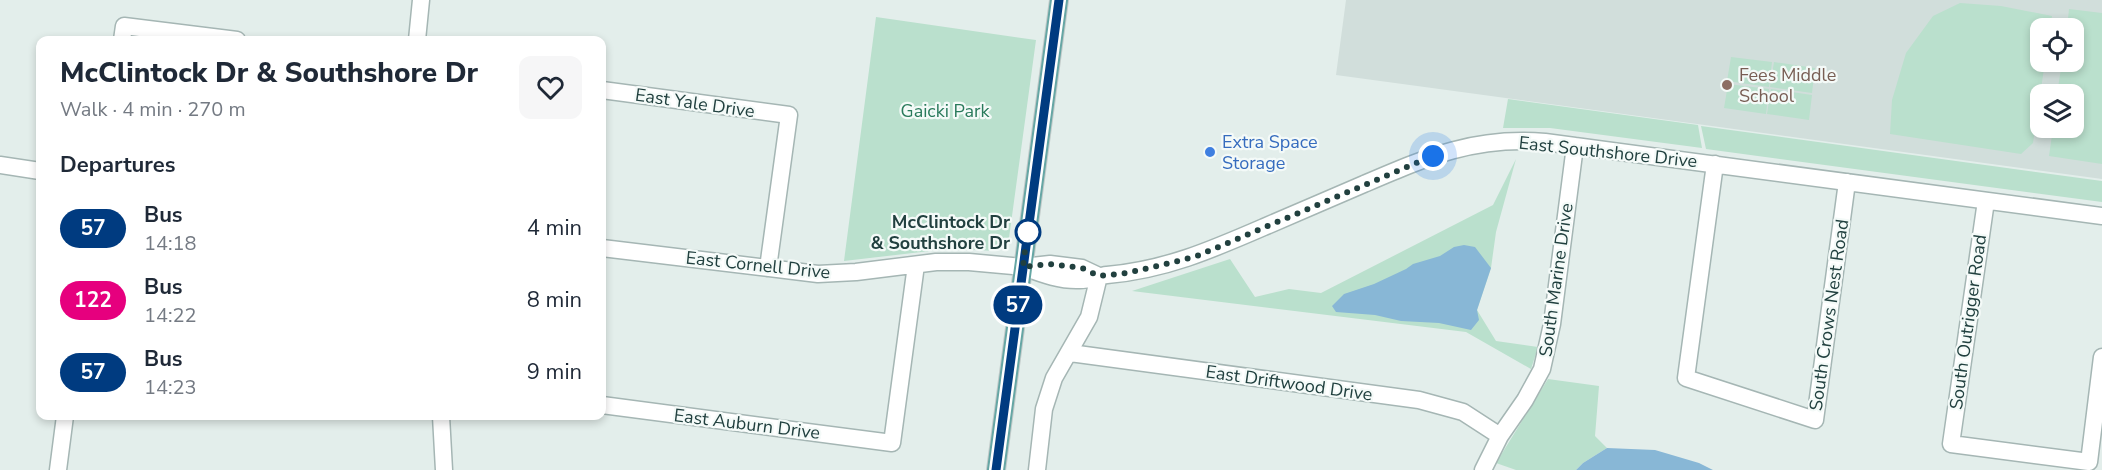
<!DOCTYPE html>
<html lang="en">
<head>
<meta charset="utf-8">
<style>
	:root { --surface:#fff; --page:#f6f6f7; --text:#1f2937; --muted:#747a83 }
	body { margin:0; font-family:"Nunito Sans",sans-serif; background:var(--page); color:var(--text); height:100vh; display:flex; flex-direction:column; font-size:22px; white-space:nowrap }
	* { box-sizing:border-box; margin:0 }
	p { font-size:20px; color:var(--muted) }
	.icon { flex:none; width:33px; height:33px; fill:none; stroke:currentColor; stroke-width:2; stroke-linecap:round; stroke-linejoin:round }
	.map { position:relative; flex:1; overflow:hidden }
	.details { position:absolute; left:36px; top:36px; width:570px; height:384px; display:flex; flex-direction:column; background:var(--surface); border-radius:12px; box-shadow:0 3px 9px #0003 }
	.details>* { flex:none }
	.badge { padding:0 12px; border-radius:20px; font-size:21px; line-height:39px }
	.fabs { position:absolute; left:2030px; top:18px; display:grid; gap:12px }
	.fabs a { display:grid; place-items:center; width:54px; height:54px; border-radius:12px; background:var(--surface); box-shadow:0 3px 9px #0003; font-size:30px }
	.you { position:absolute; width:30px; height:30px; margin:-15px; border:4px solid #fff; border-radius:50%; background:#1a73e8; box-shadow:0 0 0 9px #1a73e833 }
	.map>.badge { position:absolute; translate:-50% -50%; box-shadow:0 0 0 3px #fff }
	h2 { padding:0 24px; font-size:22px; line-height:54px }
	.round { display:grid; place-items:center; flex:none; width:63px; height:63px; border-radius:12px; background:var(--page) }
	.head { display:flex; align-items:center; justify-content:space-between; height:102px; padding:0 24px }
	h1 { font-size:28px; font-weight:800; line-height:45px }
	ul { padding:0; list-style:none }
	li { display:flex; align-items:center; gap:18px; height:72px; padding:0 24px }
	li div { flex:1 }
	li b { display:block; font-size:22px }
	li em { font-style:normal }
	li .badge { min-width:66px; font-weight:700; text-align:center }
	.map>svg:first-child { display:block }
	.built { fill:#d1dedb; fill-rule:evenodd }
	.green { fill:#bae0cd }
	.water { fill:#88b7d6 }
	.lines { fill:none; stroke-linecap:round; stroke-linejoin:round }
	.minor-casing { stroke:#a5b6b4; stroke-width:19 }
	.major-casing { stroke:#c1cac9; stroke-width:20 }
	.minor { stroke:#fff; stroke-width:16 }
	.major { stroke:#65a6a4; stroke-width:18 }
	.line-casing { stroke:#fff; stroke-width:14 }
	.line { stroke:#003b80; stroke-width:9 }
	.walk { stroke:#21403f; stroke-width:6; stroke-dasharray:0 10.8 }
	.education-dot { fill:#8d6e63; stroke:#f4faf8; stroke-width:2 }
	.shop-dot { fill:#3f7fe0; stroke:#f4faf8; stroke-width:2 }
	.stop-dot { fill:#fff; stroke:#003b80; stroke-width:3 }
	.labels { text-anchor:middle; dominant-baseline:central; stroke-width:4.5; stroke-linejoin:round; paint-order:stroke }
	.education-label { font-size:18px; fill:#785e54; stroke:#f4faf8; text-anchor:start }
	.street-label { font-size:18px; fill:#21403f; stroke:#f4faf8 }
	.park-label { font-size:18px; fill:#297a5b; stroke:#f4faf8 }
	.shop-label { font-size:18px; fill:#366cbe; stroke:#f4faf8; text-anchor:start }
	.stop-label { font-size:18px; font-weight:bold; fill:#21403f; stroke:#f4faf8; text-anchor:end }
</style>
</head>
<body>
<div class="map">
<svg width="2102" height="470" viewBox="0 0 2102 470">
	<rect width="100%" height="100%" fill="#e3eeeb"/>
	<!-- built -->
	<path class="built" d="M1346,0H2102V179L1336,75ZM2040,28H2073V62H2040ZM2040,94H2073V128H2040Z"/>
	<!-- green -->
	<path class="green" d="M1960,3L2001,6L2052,16L2050,28H2040V62H2045L2033,143L2021,154L1890,134L1892,100L1906,53L1933,16Z
		M2069,9L2102,13V164L2049,156L2053,128H2073V94H2057L2062,62H2073V28H2067Z
		M876,17L1036,40L1009,238L1007,244L995,251L962,249L930,251L844,261Z
		M1731,57L1772,62L1769,87L1727,81Z
		M1774,62L1815,68L1812,93L1770,87Z
		M1728,84L1769,89L1766,114L1724,108Z
		M1771,89L1812,95L1809,120L1767,114Z
		M1508,99L1698,125L1702,148L1550,128H1503Z
		M1701,126L2102,181V202L1706,149Z
		M1516,159L1496,232L1491,268L1477,310L1496,341L1538,347L1531,369L1466,332L1132,291L1230,259L1255,297L1289,289L1321,293L1493,205Z
		M1548,379L1599,386L1595,436L1607,448L1583,463L1576,470H1516L1496,463Z"/>
	<!-- water -->
	<path class="water" d="M1464,245L1475,247L1491,268L1477,310L1479,320L1471,330L1439,323L1401,321L1375,315L1336,312L1332,306L1344,294L1374,284L1406,269L1413,264L1440,256L1454,247Z
		M1607,448L1655,450L1699,463L1713,470H1576L1583,463Z"/>
	<g class="lines">
		<!-- minor casing -->
		<g class="minor-casing">
			<path id="minor" d="M122,40L124,26L237,40
				M417,40L421,0
				M602,90L789,115L768,268
				M1715,164L1686,378L1815,420L1847,182
				M0,165L40,171
				M1986,201L1951,444L2089,462L2102,357
				M602,248L818,274L856,272L936,262H969L1023,267L1050,264L1082,268L1099,276
				M1023,267C1042,274 1060,281 1080,280C1089,280 1098,276 1107,275C1165,270 1211,250 1264,227C1297,213 1331,198 1364,184C1427,157 1475,136 1545,142L2102,216
				M1070,353L1419,400L1463,412L1500,436
				M602,405L892,443L916,265
				M441,416L444,470
				M58,470L65,416
				M1037,470L1044,409L1054,378L1089,317L1099,276
				M1483,470L1500,436L1525,400L1542,369L1552,324L1575,146"/>
		</g>
		<!-- major casing -->
		<g class="major-casing">
			<path id="major" d="M996,470L1059,0"/>
		</g>
		<!-- minor -->
		<use href="#minor" class="minor"/>
		<!-- major -->
		<use href="#major" class="major"/>
	</g>
	<g class="lines">
		<!-- line casing -->
		<g class="line-casing">
			<path id="line" d="M996,470L1059,0"/>
		</g>
		<!-- line -->
		<use href="#line" class="line"/>
		<!-- walk -->
		<path class="walk" d="M1028,232V226L1023,267L1050,264L1082,268L1099,276L1127,273L1174,262L1197,256L1433,156"/>
	</g>
	<!-- markers -->
	<circle class="education-dot" cx="1727" cy="85" r="6"/>
	<circle class="shop-dot" cx="1210" cy="152" r="6"/>
	<circle class="stop-dot" cx="1028" cy="232" r="12"/>
	<g class="labels">
		<!-- education labels -->
		<g class="education-label">
			<text x="1739" y="75">Fees Middle<tspan x="1739" dy="21">School</tspan></text>
		</g>
		<!-- street labels -->
		<g class="street-label">
			<text transform="translate(695 103) rotate(8)">East Yale Drive</text>
			<text transform="translate(1608 152) rotate(6)">East Southshore Drive</text>
			<text transform="translate(758 265) rotate(6)">East Cornell Drive</text>
			<text transform="translate(1556 280) rotate(-82)">South Marine Drive</text>
			<text transform="translate(1829 315) rotate(-82)">South Crows Nest Road</text>
			<text transform="translate(1968 322) rotate(-82)">South Outrigger Road</text>
			<text transform="translate(1289 383) rotate(8)">East Driftwood Drive</text>
			<text transform="translate(747 424) rotate(7)">East Auburn Drive</text>
		</g>
		<!-- park labels -->
		<g class="park-label">
			<text x="945" y="111">Gaicki Park</text>
		</g>
		<!-- shop labels -->
		<g class="shop-label">
			<text x="1222" y="142">Extra Space<tspan x="1222" dy="21">Storage</tspan></text>
		</g>
		<!-- stop labels -->
		<g class="stop-label">
			<text x="1010" y="222">McClintock Dr<tspan x="1010" dy="21">&amp; Southshore Dr</tspan></text>
		</g>
	</g>
</svg>
<div class="fabs">
<a><svg class="icon" aria-label="locate" viewBox="0 0 24 24"><circle cx="12" cy="12" r="6"/><path d="M12 2v4M12 18v4M2 12h4M18 12h4"/></svg></a>
<a><svg class="icon" aria-label="layers" viewBox="0 0 24 24"><path d="M12 4l9 5-9 5-9-5zM3 14l9 5 9-5"/></svg></a>
</div>
<div class="you" style="left:1433px;top:156px"></div>
<b class="badge" style="left:1018px;top:305px;background:#003b80;color:#fff">57</b>
<section class="details">
<div class="head"><div><h1>McClintock Dr &amp; Southshore Dr</h1><p>Walk · 4 min · 270 m</p></div><a class="round"><svg class="icon" aria-label="heart" viewBox="0 0 24 24"><path d="M12 20l-8-8c-3-5 5-10 8-4 3-6 11-1 8 4z"/></svg></a></div>
<h2>Departures</h2>
<ul>
<li><span class="badge" style="background:#003b80;color:#fff">57</span><div><b>Bus</b><p>14:18</p></div><em>4 min</em></li>
<li><span class="badge" style="background:#e6007e;color:#fff">122</span><div><b>Bus</b><p>14:22</p></div><em>8 min</em></li>
<li><span class="badge" style="background:#003b80;color:#fff">57</span><div><b>Bus</b><p>14:23</p></div><em>9 min</em></li>
</ul>
</section>
</div>
</body>
</html>
